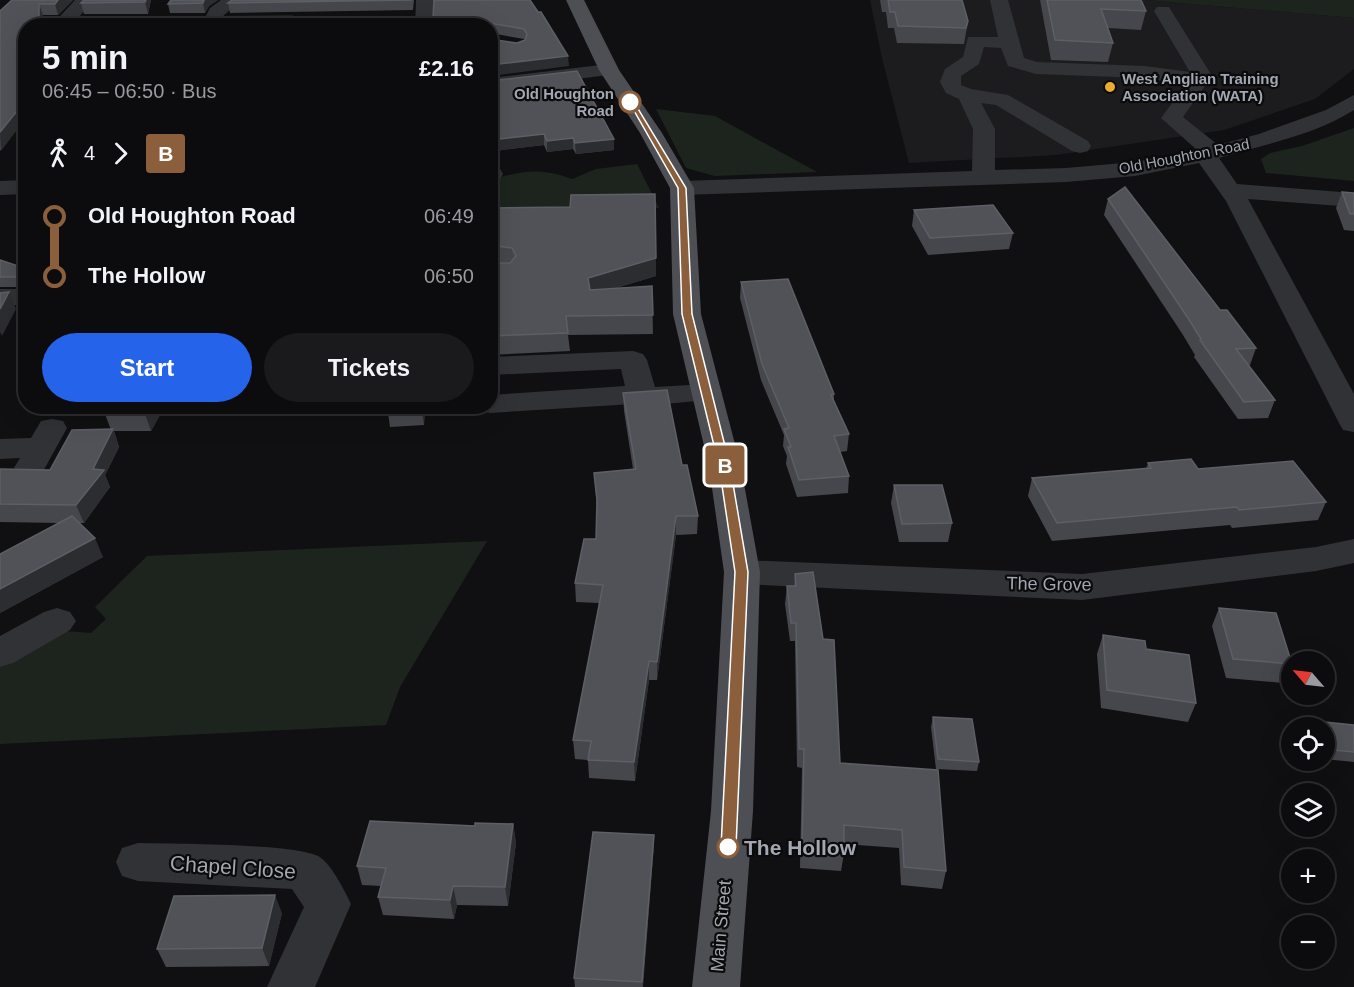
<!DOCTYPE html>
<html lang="en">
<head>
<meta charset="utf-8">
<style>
	:root { --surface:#0c0c0e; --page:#1a1a1c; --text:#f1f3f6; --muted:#9a9b9e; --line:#2c2c2e; --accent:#2563eb }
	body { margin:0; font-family:Helvetica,sans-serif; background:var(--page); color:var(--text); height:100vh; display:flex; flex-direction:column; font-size:22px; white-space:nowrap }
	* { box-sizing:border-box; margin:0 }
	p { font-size:20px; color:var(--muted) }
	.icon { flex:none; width:33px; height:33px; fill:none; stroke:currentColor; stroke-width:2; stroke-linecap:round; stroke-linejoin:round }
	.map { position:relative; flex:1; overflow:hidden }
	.panel { position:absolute; left:18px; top:18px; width:480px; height:396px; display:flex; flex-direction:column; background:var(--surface); border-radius:24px; box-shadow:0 6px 24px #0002,0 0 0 2px var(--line) }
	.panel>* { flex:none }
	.badge { padding:0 12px; border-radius:4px; font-size:21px; line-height:39px }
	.needle { width:39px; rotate:298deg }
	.controls { position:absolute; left:1281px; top:651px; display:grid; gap:12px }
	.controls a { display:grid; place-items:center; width:54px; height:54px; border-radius:50%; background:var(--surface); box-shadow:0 6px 24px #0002,0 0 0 2px var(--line); font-size:30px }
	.map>.badge { position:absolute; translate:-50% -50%; box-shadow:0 0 0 3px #fff }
	.legs { display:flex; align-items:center; gap:9px; height:66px; padding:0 24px; font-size:20px }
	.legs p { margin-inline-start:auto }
	.overview { display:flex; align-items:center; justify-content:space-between; height:102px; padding:0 24px }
	h1 { font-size:33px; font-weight:700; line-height:45px }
	.primary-button { display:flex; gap:12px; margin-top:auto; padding:12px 24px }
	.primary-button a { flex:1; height:69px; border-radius:36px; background:var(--accent); color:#fff; font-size:24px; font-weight:700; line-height:69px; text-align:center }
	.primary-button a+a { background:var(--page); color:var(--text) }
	ul { padding:0 24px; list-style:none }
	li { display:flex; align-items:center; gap:21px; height:60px; font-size:22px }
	li i { display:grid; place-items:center; width:9px; height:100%; margin:0 8px; background:currentColor }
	li i::after { content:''; width:15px; height:15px; margin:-8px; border:4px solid; border-radius:50%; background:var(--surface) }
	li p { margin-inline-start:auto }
	li:first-child i { background:linear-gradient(#0000 50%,currentColor 0) }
	li:last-child i { background:linear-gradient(currentColor 50%,#0000 0) }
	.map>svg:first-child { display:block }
	.built { fill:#1c1c1e }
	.green { fill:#1d241d }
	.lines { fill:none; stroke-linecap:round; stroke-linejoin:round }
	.minor { fill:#313236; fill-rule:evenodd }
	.major { fill:#4d4f55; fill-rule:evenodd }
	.wall { fill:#46474d }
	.shaded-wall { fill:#2c2d31 }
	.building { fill:#505258; stroke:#5d5f66; stroke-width:1.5 }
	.line-1 { fill:#8b5e3c; stroke:#fff; stroke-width:1.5 }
	.poi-dot { fill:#ebab2f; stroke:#0b0b0c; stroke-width:2 }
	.stop-1-dot { fill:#fff; stroke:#8b5e3c; stroke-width:3 }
	.labels { text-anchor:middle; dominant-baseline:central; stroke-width:4.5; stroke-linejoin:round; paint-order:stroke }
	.far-poi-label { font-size:15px; font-weight:bold; fill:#a2a7b2; stroke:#0b0b0c; text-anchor:start }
	.far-stop-label { font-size:15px; font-weight:bold; fill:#a2a7b2; stroke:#0b0b0c; text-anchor:end }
	.far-street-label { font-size:15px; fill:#a2a7b2; stroke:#0b0b0c }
	.street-label { font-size:18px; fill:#a2a7b2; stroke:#0b0b0c }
	.near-stop-label { font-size:21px; font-weight:bold; fill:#a2a7b2; stroke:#0b0b0c; text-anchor:start }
	.near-street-label { font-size:21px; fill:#a2a7b2; stroke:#0b0b0c }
</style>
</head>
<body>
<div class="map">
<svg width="1354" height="987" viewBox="0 0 1354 987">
	<rect width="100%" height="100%" fill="#101012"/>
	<!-- built -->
	<path class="built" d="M870,0H1146L1354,18V69L1315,99L1224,130L1056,155L909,163L882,58Z"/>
	<!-- green -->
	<path class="green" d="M1146,0H1354V18Z
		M293,15L286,25H223L228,16Z
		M656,109L715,116L817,172L715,176L686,168Z
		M1354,128V181L1266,173L1261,159L1270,153L1302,146Z
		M637,164L659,208L589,206L491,211V180C522,171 540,167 572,179L596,169Z
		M487,541L400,687L386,725L0,744V664L65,631L91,633L106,619L95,607L147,556Z"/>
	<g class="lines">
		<!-- minor -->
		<path class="minor" d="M75,0H94L71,26H51Z
			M221,0H242L224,15L219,26H201L210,8Z
			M416,0H434L433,26H415Z
			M990,0H1008L1024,58L1037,62L1145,66L1190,72L1154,11L1157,7H1169L1212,76L1183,117L1218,145L1259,134L1326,110L1354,95V110C1313,136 1264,144 1219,158L1237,184L1354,193V207L1248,199L1354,394V432L1343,430L1339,423L1226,201L1199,163L1135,176L1066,182L682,195L674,193L670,188L674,183L682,181L972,171L973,129L959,99L946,93L940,82L945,69L963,57L968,37H998ZM984,47L1001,48L1008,66L1036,74L1145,78L1187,83L1161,118L1197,150L1135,162L1066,168L995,170V129L981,103L996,105L1072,151L1080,153L1088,151L1091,146L1088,141L1008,95L971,89L961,85V76L979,64Z
			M609,64L616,66L619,70L616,74L490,90V78Z
			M490,167L500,169L503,174L500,179L490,181Z
			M26,180V194L0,195V181Z
			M0,289H26V305H0Z
			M633,351L643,354L647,360L655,387L707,384L718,387L722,393L718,399L643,406L633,404L490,413L479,410L477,406H490V395L625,386L621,369L490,375V357Z
			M52,419L63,421L67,428L41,475L30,478L19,475L14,468L20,458L0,459V439L31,438L41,421Z
			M1354,539V563L1316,571L1082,600L742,584L729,581L724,572L729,563L742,560L1082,574L1316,547Z
			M57,608L70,612L76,621L70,630L13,663L0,667V636L44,612Z
			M138,843C169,844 303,843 321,858C332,866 345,891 351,904L315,987H267L304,907L292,889L138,881L122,876L116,862L122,848Z"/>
		<!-- major -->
		<path class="major" d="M566,0H584L619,70L662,133L694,188L701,314L741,467L760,572L753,811L740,987H692L711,811L724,572L709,467L673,314L670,188L640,133L599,70Z"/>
	</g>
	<!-- wall -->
	<path class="wall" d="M12,0H73L58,15H43V26H26V118L0,151V11Z
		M151,0L148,14H84L81,3Z
		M171,0H218L209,6L205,13H170L168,4Z
		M414,0L413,10L230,13L228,3Z
		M530,0L569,66L517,43L525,40L524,39L490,33V26H395Z
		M880,0H962L968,21L964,44L897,43L894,28H888L886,12H882Z
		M1040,0H1141L1146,11L1141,30L1108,28L1113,43L1108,62L1051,60Z
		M490,81L614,150L576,154L573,149L547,152L544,145L501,150L490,162Z
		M1342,192L1354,193V231L1344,230L1336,208Z
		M1108,199L1220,310L1256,348L1250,365H1248L1275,400L1268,418L1238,419L1194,357L1195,355L1183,335L1104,215Z
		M490,208L656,276L616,288L652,286L653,334L568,335L570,351L490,355V263H496H490Z
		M914,210L1013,233L1009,249L928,255L912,226Z
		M0,260L24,268L26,261V308L23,307L20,297L24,295L25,287H0Z
		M741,282L834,394V400L849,434L847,451L840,452L849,476L848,493L797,497L786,464L787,456L783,446L784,435L761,380L740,298Z
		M623,393L682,465L698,516L697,534L676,535L657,680H649L635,781L589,778L588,760L575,759L573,740L599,603L576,602L575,583L596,539L597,508L594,473L633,469L624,411Z
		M110,406H165L151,431H114L119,447L105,475L110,487L84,523H79L103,557L0,613V554L59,523L0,522V469L50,470L111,430L105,414Z
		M387,406H425L424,425L390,427Z
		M1148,463L1198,469L1326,502L1318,520L1232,528L1230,525L1052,541L1028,496L1032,478L1146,469Z
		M894,485L952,523L948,542H899L891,503Z
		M795,574L840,763L946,871L942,889L901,885L899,848L844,844V853L841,871L800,868L802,768L797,767L795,641H790L785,604L787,586H794Z
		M1219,608L1292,663V665L1283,683L1226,678L1212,626Z
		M1103,635L1146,649L1196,703L1188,722L1101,708L1097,654Z
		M933,717L979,762L977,771L936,769L931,727Z
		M1305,720L1354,725V762L1324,759V728H1302Z
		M513,824L516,843L508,906L457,905L454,919L383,915L378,897L381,886L362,885L357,866L475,826Z
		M654,835V844L643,987H575L574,978Z
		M282,913L269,966L166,967L157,949Z"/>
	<!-- shaded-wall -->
	<path class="shaded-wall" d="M58,0H73L58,15L55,4Z
		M146,0H151L148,14L145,2Z
		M204,0H218L209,6L205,13L203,3Z
		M39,4L43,15V26H39Z
		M568,56L569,66L490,76V65Z
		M26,100V118L1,151L0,132Z
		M544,134V145L501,150L490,162V149L500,139Z
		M573,138V149L547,152V141Z
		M614,139V150L576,154L575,143Z
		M656,258V276L589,296L588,278Z
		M9,292L16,309L2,336L0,332V309Z
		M149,406H165L151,431L145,414Z
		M421,406H425L424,425Z
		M113,429L119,447L105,475L110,487L84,523L76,505L93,469Z
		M676,516V535L657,680V662Z
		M95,538L103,557L0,613V589Z
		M649,661V680L635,781L634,762Z
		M513,824L516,843L508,906L505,887Z
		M654,835V844L642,987V982Z
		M453,886L457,905L454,919L450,900Z
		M275,895L282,913L269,966L262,948Z"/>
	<!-- building -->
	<path class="building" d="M12,0H58L55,4H39V26H26V100L0,132V11Z
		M84,0H146L145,2L81,3Z
		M171,0H204L203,3L168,4Z
		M232,0H412L228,3Z
		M434,0H530L538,12H541L568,56L490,65V39L517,43L525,40L527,34L524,29L489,23L487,26H395L418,21V18H433Z
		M888,0H962L968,21L966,28L898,26L895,12H890Z
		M1047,0H1141L1146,11L1101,9L1113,43L1055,40Z
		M577,71L614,139L575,143L573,138L547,141L544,134L500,139L490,149V81Z
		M1125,187L1220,310H1227L1256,348L1236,349L1275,400L1244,402L1200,340L1201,339L1188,318L1108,199Z
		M1342,192L1354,193V214H1350Z
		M655,194L656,258L588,278L590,290L652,286L653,315L566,316L568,333L490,336V263H510L516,256L512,248L490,245V208L570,207L571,195Z
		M993,205L1013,233L930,238L914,210Z
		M0,260L24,268L26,261V300L20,297L24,295L25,279L22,277H0Z
		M788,279L834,394L831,395L849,434L834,436L849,476L799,480L788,447H791L784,429L789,428L762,364L741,282Z
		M9,292L0,309V293Z
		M667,390L682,465H687L698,516H676L657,662L649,661L634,762L588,760L591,741L573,740L603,585L575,583L584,539H596L597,500L594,473L636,469L623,393Z
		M110,406H149L145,414H105Z
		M387,406H408L386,408Z
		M113,429L93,469L104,470L76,505L0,504V469L50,470L72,430Z
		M1191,459L1198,469L1293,461L1326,502L1239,510L1237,507L1057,523L1032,478L1151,468L1148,463Z
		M894,485H942L952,523L902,524Z
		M72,516L95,538L0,589V554Z
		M813,572L823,639L834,640L840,763L938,770L946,871L904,867L902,830L844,825V853L802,850L804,749H799L796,623H791L787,586H796L795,574Z
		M1219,608L1276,613L1292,664L1233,659Z
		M1103,635L1145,641L1146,649L1189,655L1196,703L1107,690Z
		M933,717L972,719L979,762L938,759Z
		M1305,720L1354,725V752L1324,749V728H1308Z
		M370,821L475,826V823L513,824L505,887L453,886L450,900L378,897L386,868L357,866Z
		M593,832L654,835L642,982L574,978Z
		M275,895L262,948L157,949L174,896Z"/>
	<!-- line-1 -->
	<path class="line-1" d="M628,100L634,102L686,188L692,314L730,466L748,572L736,847L734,851L728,853L723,851L721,847L735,572L719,466L682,314L678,188Z"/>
	<!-- markers -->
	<circle class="poi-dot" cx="1110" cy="87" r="6"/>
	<g class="stop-1-dot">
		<circle cx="630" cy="102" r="10"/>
		<circle cx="728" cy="847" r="10"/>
	</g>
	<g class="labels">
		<!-- far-poi labels -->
		<g class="far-poi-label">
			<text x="1122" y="78">West Anglian Training<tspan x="1122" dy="17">Association (WATA)</tspan></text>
		</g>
		<!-- far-stop labels -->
		<g class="far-stop-label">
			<text x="614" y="93">Old Houghton<tspan x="614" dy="17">Road</tspan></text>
		</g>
		<!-- far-street labels -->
		<g class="far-street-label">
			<text transform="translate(1184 156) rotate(-11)">Old Houghton Road</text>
		</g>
		<!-- street labels -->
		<g class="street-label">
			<text transform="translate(1049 584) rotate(1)">The Grove</text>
			<text transform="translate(721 926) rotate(-85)">Main Street</text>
		</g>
		<!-- near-stop labels -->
		<g class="near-stop-label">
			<text x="744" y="847">The Hollow</text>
		</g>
		<!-- near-street labels -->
		<g class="near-street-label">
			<text transform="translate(233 867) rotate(4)">Chapel Close</text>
		</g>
	</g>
</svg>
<div class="controls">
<a><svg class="needle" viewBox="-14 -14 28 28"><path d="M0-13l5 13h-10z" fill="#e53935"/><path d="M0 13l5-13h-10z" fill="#9a9b9e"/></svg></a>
<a><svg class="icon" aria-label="locate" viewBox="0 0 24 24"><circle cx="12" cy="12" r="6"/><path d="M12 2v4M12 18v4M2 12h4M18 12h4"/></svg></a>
<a><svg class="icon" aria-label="layers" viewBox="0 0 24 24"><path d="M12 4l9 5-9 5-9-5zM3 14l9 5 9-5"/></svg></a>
<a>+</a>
<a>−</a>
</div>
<b class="badge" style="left:725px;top:465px;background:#8b5e3c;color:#fff">B</b>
<section class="panel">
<div class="overview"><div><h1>5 min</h1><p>06:45 – 06:50 · Bus</p></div><b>£2.16</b></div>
<div class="legs"><svg class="icon" aria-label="walk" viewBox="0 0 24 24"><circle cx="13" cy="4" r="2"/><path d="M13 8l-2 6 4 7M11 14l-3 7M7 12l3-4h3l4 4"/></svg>4<svg class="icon" aria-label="forward" viewBox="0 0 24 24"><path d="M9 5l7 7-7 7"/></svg><b class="badge" style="background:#8b5e3c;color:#fff">B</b></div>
<ul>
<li><i style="color:#8b5e3c"></i><b>Old Houghton Road</b><p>06:49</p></li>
<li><i style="color:#8b5e3c"></i><b>The Hollow</b><p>06:50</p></li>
</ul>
<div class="primary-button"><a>Start</a><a>Tickets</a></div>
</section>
</div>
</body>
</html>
